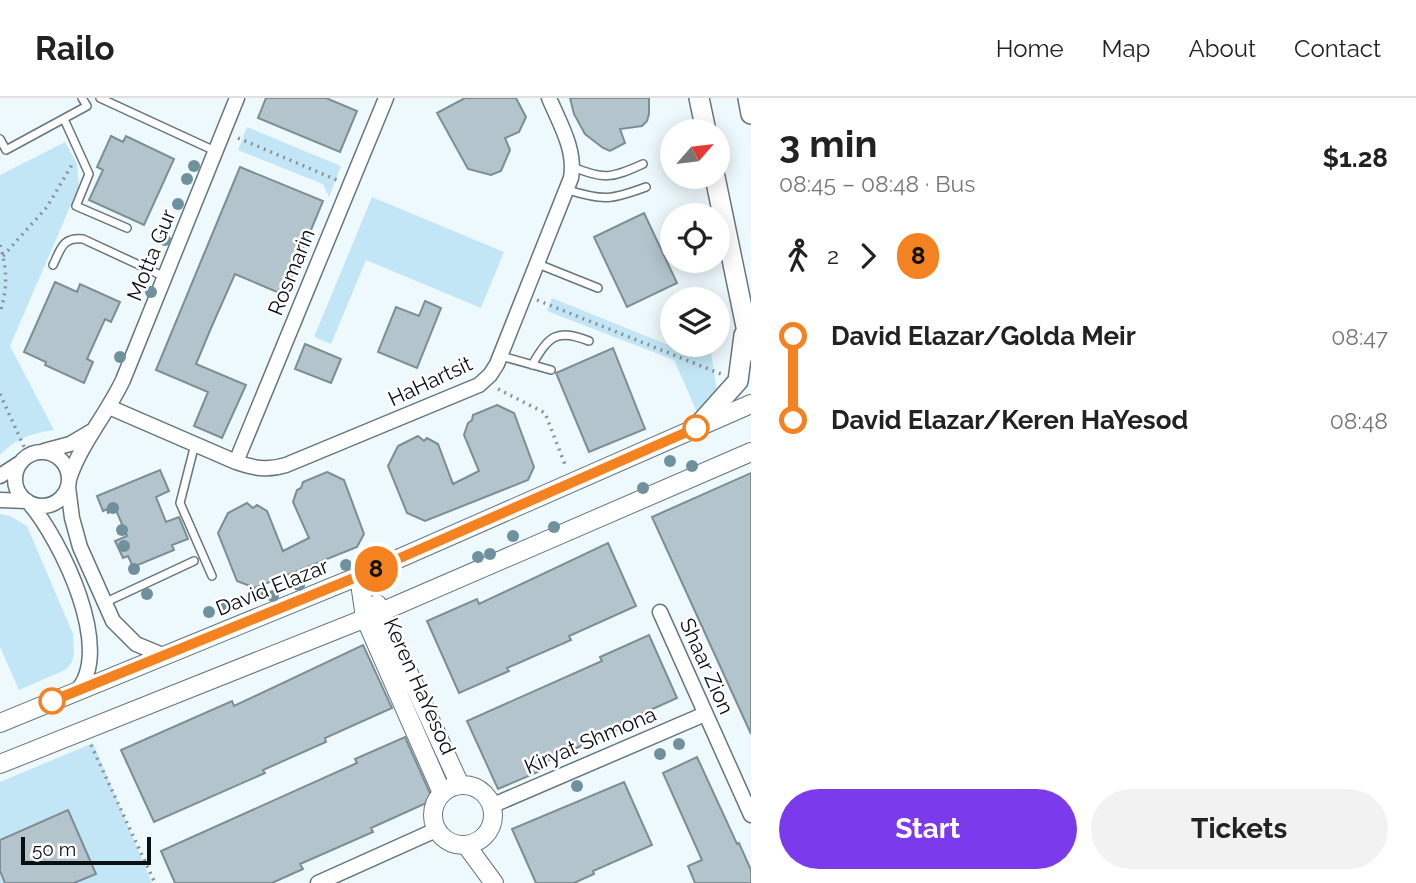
<!DOCTYPE html>
<html lang="en">
<head>
<meta charset="utf-8">
<style>
	:root { --surface:#fff; --page:#f2f2f2; --text:#222; --muted:#767676; --line:#e0e0e0; --accent:#7c3aed }
	body { margin:0; font-family:Raleway,sans-serif; background:var(--page); color:var(--text); height:100vh; display:flex; flex-direction:column; font-size:26px; white-space:nowrap }
	* { box-sizing:border-box; margin:0 }
	p { font-size:23px; color:var(--muted) }
	.icon { flex:none; width:38px; height:38px; fill:none; stroke:currentColor; stroke-width:2; stroke-linecap:round; stroke-linejoin:round }
	.map { position:relative; flex:1; overflow:hidden }
	.side { display:flex; flex-direction:column; background:var(--surface); width:665px }
	.side>* { flex:none }
	.badge { padding:0 14px; border-radius:23px; font-size:24px; line-height:46px }
	.needle { width:46px; rotate:62deg }
	.buttons { position:absolute; left:660px; top:21px; display:grid; gap:14px }
	.buttons a { display:grid; place-items:center; width:70px; height:70px; border-radius:50%; background:var(--surface); box-shadow:0 4px 18px #0003; font-size:35px }
	.scale { position:absolute; left:21px; bottom:18px; width:130px; box-sizing:border-box; padding-left:7px; border:4px solid #0a1012; border-top:0; font-size:19px; line-height:24px; white-space:nowrap; color:#0a1012; -webkit-text-stroke:5px #fff; paint-order:stroke }
	.map>.badge { position:absolute; translate:-50% -50%; box-shadow:0 0 0 4px #fff }
	.legs { display:flex; align-items:center; gap:10px; height:77px; padding:0 28px; font-size:23px }
	.legs p { margin-inline-start:auto }
	.head { display:flex; align-items:center; justify-content:space-between; height:119px; padding:0 28px }
	h1 { font-size:38px; font-weight:700; line-height:52px }
	.action { display:flex; gap:14px; margin-top:auto; padding:14px 28px }
	.action a { flex:1; height:80px; border-radius:42px; background:var(--accent); color:#fff; font-size:28px; font-weight:700; line-height:80px; text-align:center }
	.action a+a { background:var(--page); color:var(--text) }
	ul { padding:0 28px; list-style:none }
	li { display:flex; align-items:center; gap:24px; height:84px; font-size:26px }
	li i { display:grid; place-items:center; width:10px; height:100%; margin:0 9px; background:currentColor }
	li i::after { content:''; width:18px; height:18px; margin:-9px; border:5px solid; border-radius:50%; background:var(--surface) }
	li p { margin-inline-start:auto }
	li:first-child i { background:linear-gradient(#0000 50%,currentColor 0) }
	li:last-child i { background:linear-gradient(currentColor 50%,#0000 0) }
	header { display:flex; align-items:center; gap:42px; box-sizing:border-box; height:98px; padding:0 35px; background:var(--surface); border-bottom:2px solid var(--line) }
	header strong { font-size:33px }
	nav { display:flex; gap:38px; margin-inline-start:auto; font-size:24px }
	main { display:flex; flex:1; min-height:0 }
	.map>svg:first-child { display:block }
	.green { fill:#c3e6f6 }
	.building { fill:#b3c4cc; stroke:#7d8d94; stroke-width:2 }
	.lines { fill:none; stroke-linecap:round; stroke-linejoin:round }
	.service-casing { stroke:#66767d; stroke-width:10 }
	.minor-casing { stroke:#66767d; stroke-width:17 }
	.tertiary-casing { stroke:#66767d; stroke-width:20 }
	.secondary-casing { stroke:#66767d; stroke-width:22 }
	.path { stroke:#8a9396; stroke-width:3.5; stroke-dasharray:2 5; stroke-linecap:butt }
	.service { stroke:#fff; stroke-width:7 }
	.minor { stroke:#fff; stroke-width:14 }
	.tertiary { stroke:#fff; stroke-width:18 }
	.secondary { stroke:#fff; stroke-width:19 }
	.tree { fill:#6e919d }
	.line-1-casing { stroke:#fff; stroke-width:16 }
	.line-1 { stroke:#f58220; stroke-width:10 }
	.stop-1-dot { fill:#fff; stroke:#f58220; stroke-width:3.5 }
	.labels { text-anchor:middle; dominant-baseline:central; stroke-width:5; stroke-linejoin:round; paint-order:stroke }
	.street-label { font-size:21px; fill:#0a1012; stroke:#fff }
</style>
</head>
<body>
<header>
<strong>Railo</strong>
<nav><a>Home</a><a>Map</a><a>About</a><a>Contact</a></nav>
</header>
<main>
<div class="map">
<svg width="751" height="785" viewBox="0 0 751 785">
	<rect width="100%" height="100%" fill="#eef9fd"/>
	<!-- green -->
	<path class="green" d="M247,29L341,68L329,99L323,86L238,52Z
		M65,44L77,66L79,88L10,248L54,332C32,335 15,341 0,357V77Z
		M372,99L504,154L481,210L366,162L331,246L314,239Z
		M552,200L683,253L710,247L718,300L700,321L674,262L547,213Z
		M0,416L10,418L27,428L73,536L74,557L71,566L65,572L19,592L0,549Z
		M93,645L152,785H0V684Z"/>
	<!-- building -->
	<path class="building" d="M266,0H326L357,13L340,54L258,20Z
		M465,0H516L526,19L519,34L505,40L510,52L501,73L491,77L468,71L437,15Z
		M570,0H649V16L647,23L642,28L620,31L625,45L610,53L603,50L585,36L574,16Z
		M111,38L123,44L126,38L174,61L144,127L89,102L103,72L97,69Z
		M240,69L323,103L284,197L235,176L211,230L196,266L246,287L222,340L194,328L208,294L156,272Z
		M644,115L677,185L627,209L594,139Z
		M55,184L77,194L80,186L120,204L111,224L105,221L87,261L93,264L84,285L45,267L46,264L24,254Z
		M425,203L441,210L417,270L378,254L396,209L419,218Z
		M305,246L341,261L331,285L295,271Z
		M613,250L645,331L589,354L556,275Z
		M497,307L514,315L534,369L528,382L425,423L407,415L388,368L398,348L418,338L424,343L427,340L438,346L453,386L479,373L464,337L468,325L472,322L473,317Z
		M160,372L169,393L156,399L166,424L179,419L188,441L172,447L174,452L133,469L128,458L123,460L115,443L127,438L116,412L108,415L107,411L103,413L97,398Z
		M327,374L344,382L364,436L357,449L255,490L237,483L218,435L228,415L247,405L253,410L257,407L267,413L283,453L309,440L293,404L297,392L301,390L303,384Z
		M751,375V636L652,419Z
		M608,445L636,508L569,538L571,542L507,570L509,573L459,595L427,523L477,501L479,506Z
		M649,537L677,600L615,628L617,632L545,664L547,670L498,691L467,623L602,563L600,559Z
		M363,547L392,610L325,640L326,644L263,672L265,675L154,724L121,652L232,603L234,608Z
		M405,639L433,702L371,730L373,734L300,766L303,771L272,785H175L161,753L357,665L355,661Z
		M697,659L737,746L739,745L751,772V785H695L688,768L702,762L663,675Z
		M624,684L652,747L593,773L594,776L574,785H536L512,731Z
		M68,712L96,776L74,785H5L0,773V742Z"/>
	<g class="lines">
		<!-- service casing -->
		<g class="service-casing">
			<path id="service" d="M100,0L215,53
				M64,21L89,76L76,108L127,130
				M0,41L6,52L87,8L82,0
				M573,69C604,82 612,80 643,66
				M568,92C604,103 611,102 646,89
				M538,166L598,190
				M53,167C61,151 62,139 83,141L165,179
				M501,258L551,272
				M532,267C549,238 556,230 589,243
				M195,346L180,405L212,478
				M104,505L194,463"/>
		</g>
		<!-- minor casing -->
		<g class="minor-casing">
			<path id="minor" d="M109,309L236,364C253,370 268,373 286,367L479,287L490,277L497,266L571,80C576,52 560,26 549,0
				M44,353L70,346L92,333
				M15 381a27 27 0 1 1 54 0a27 27 0 1 1-54 0Z
				M236,364L386,0
				M0,378L20,365
				M69,381C81,345 107,316 123,282L237,0
				M68,389L72,420L80,449L113,523L136,546L165,558
				M0,402L27,403
				M30,406C60,441 116,553 76,594
				M660,514L751,717
				M491,708L705,616
				M318,785L436,732"/>
		</g>
		<!-- tertiary casing -->
		<g class="tertiary-casing">
			<path id="tertiary" d="M359,478L365,520L442,695
				M377,506L460,687
				M0,625L359,478L751,306
				M0,666L381,514L751,354
				M433 717a30 30 0 1 1 60 0a30 30 0 1 1-60 0Z
				M466,747L494,785"/>
		</g>
		<!-- secondary casing -->
		<g class="secondary-casing">
			<path id="secondary" d="M699,0L706,33
				M748,0L751,16
				M715,79L751,253
				M696,330L738,283L744,237"/>
		</g>
		<!-- path -->
		<path class="path" d="M238,40L337,82
			M0,147C7,171 8,190 0,214
			M3,158L47,109L73,65
			M537,202L721,276
			M498,291L545,315L566,369
			M0,296L25,351
			M91,647L155,785"/>
		<!-- service -->
		<use href="#service" class="service"/>
		<!-- minor -->
		<use href="#minor" class="minor"/>
		<!-- tertiary -->
		<use href="#tertiary" class="tertiary"/>
		<!-- secondary -->
		<use href="#secondary" class="secondary"/>
	</g>
	<!-- trees -->
	<g class="tree">
		<circle cx="194" cy="68" r="6"/>
		<circle cx="187" cy="81" r="6"/>
		<circle cx="178" cy="106" r="6"/>
		<circle cx="165" cy="142" r="6"/>
		<circle cx="151" cy="194" r="6"/>
		<circle cx="120" cy="259" r="6"/>
		<circle cx="670" cy="363" r="6"/>
		<circle cx="692" cy="368" r="6"/>
		<circle cx="643" cy="390" r="6"/>
		<circle cx="113" cy="410" r="6"/>
		<circle cx="554" cy="429" r="6"/>
		<circle cx="122" cy="432" r="6"/>
		<circle cx="513" cy="438" r="6"/>
		<circle cx="124" cy="448" r="6"/>
		<circle cx="490" cy="456" r="6"/>
		<circle cx="478" cy="459" r="6"/>
		<circle cx="346" cy="467" r="6"/>
		<circle cx="134" cy="471" r="6"/>
		<circle cx="299" cy="487" r="6"/>
		<circle cx="259" cy="494" r="6"/>
		<circle cx="147" cy="496" r="6"/>
		<circle cx="273" cy="498" r="6"/>
		<circle cx="224" cy="509" r="6"/>
		<circle cx="209" cy="514" r="6"/>
		<circle cx="679" cy="646" r="6"/>
		<circle cx="660" cy="656" r="6"/>
		<circle cx="577" cy="688" r="6"/>
	</g>
	<g class="lines">
		<!-- line-1 casing -->
		<g class="line-1-casing">
			<path id="line-1" d="M52,603L359,478L696,330"/>
		</g>
		<!-- line-1 -->
		<use href="#line-1" class="line-1"/>
	</g>
	<!-- markers -->
	<g class="stop-1-dot">
		<circle cx="696" cy="330" r="12"/>
		<circle cx="52" cy="603" r="12"/>
	</g>
	<g class="labels">
		<!-- street labels -->
		<g class="street-label">
			<text transform="translate(151 157) rotate(-68)">Motta Gur</text>
			<text transform="translate(291 174) rotate(-68)">Rosmarin</text>
			<text transform="translate(430 283) rotate(-25)">HaHartsit</text>
			<text transform="translate(272 489) rotate(-22)">David Elazar</text>
			<text transform="translate(707 568) rotate(66)">Shaar Zion</text>
			<text transform="translate(420 588) rotate(66)">Keren HaYesod</text>
			<text transform="translate(590 642) rotate(-23)">Kiryat Shmona</text>
		</g>
	</g>
</svg>
<div class="buttons">
<a><svg class="needle" viewBox="-14 -14 28 28"><path d="M0-13l5 13h-10z" fill="#e53935"/><path d="M0 13l5-13h-10z" fill="#767676"/></svg></a>
<a><svg class="icon" aria-label="locate" viewBox="0 0 24 24"><circle cx="12" cy="12" r="6"/><path d="M12 2v4M12 18v4M2 12h4M18 12h4"/></svg></a>
<a><svg class="icon" aria-label="layers" viewBox="0 0 24 24"><path d="M12 4l9 5-9 5-9-5zM3 14l9 5 9-5"/></svg></a>
</div>
<div class="scale">50 m</div>
<b class="badge" style="left:376px;top:471px;background:#f58220;color:#111">8</b>
</div>
<section class="side">
<div class="head"><div><h1>3 min</h1><p>08:45 – 08:48 · Bus</p></div><b>$1.28</b></div>
<div class="legs"><svg class="icon" aria-label="walk" viewBox="0 0 24 24"><circle cx="13" cy="4" r="2"/><path d="M13 8l-2 6 4 7M11 14l-3 7M7 12l3-4h3l4 4"/></svg>2<svg class="icon" aria-label="forward" viewBox="0 0 24 24"><path d="M9 5l7 7-7 7"/></svg><b class="badge" style="background:#f58220;color:#111">8</b></div>
<ul>
<li><i style="color:#f58220"></i><b>David Elazar/Golda Meir</b><p>08:47</p></li>
<li><i style="color:#f58220"></i><b>David Elazar/Keren HaYesod</b><p>08:48</p></li>
</ul>
<div class="action"><a>Start</a><a>Tickets</a></div>
</section>
</main>
</body>
</html>
